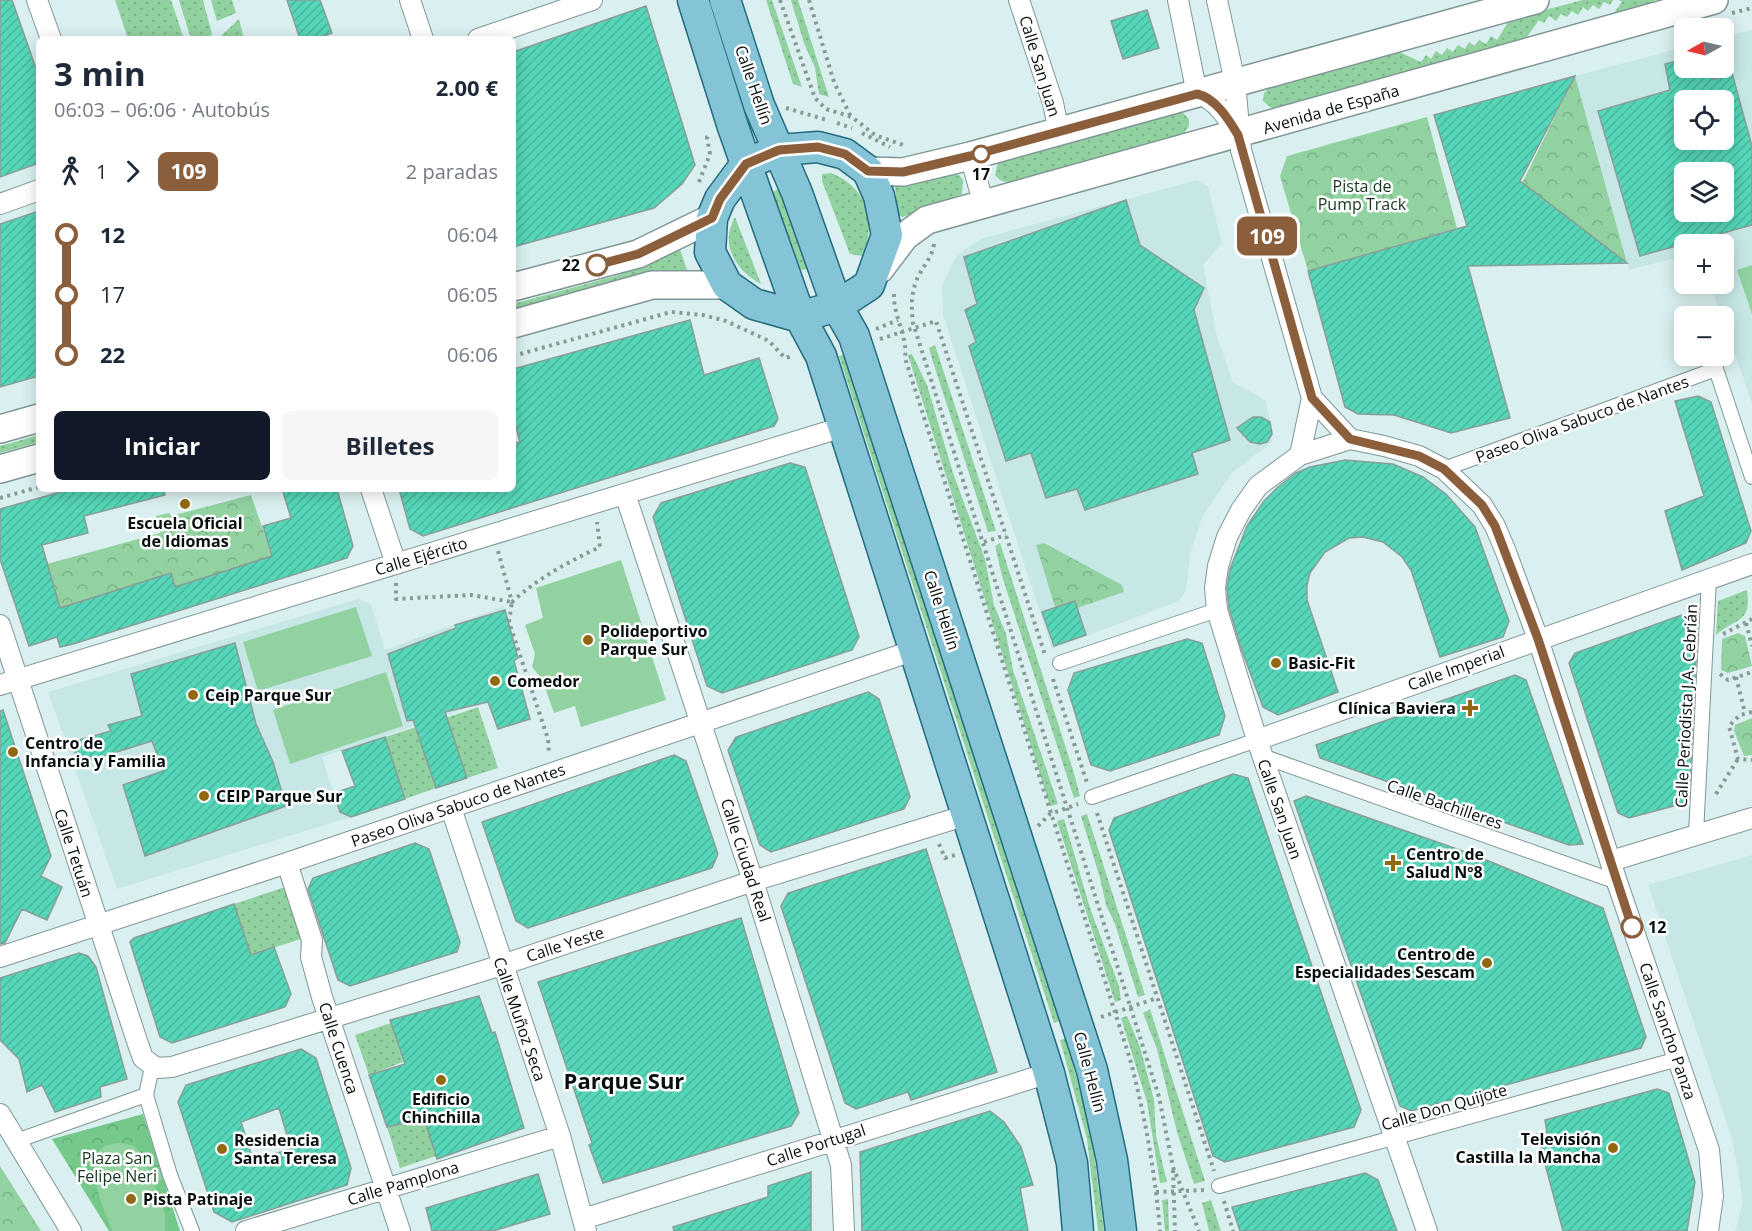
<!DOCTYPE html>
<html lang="es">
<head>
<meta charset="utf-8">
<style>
	:root { --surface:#fff; --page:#f6f6f7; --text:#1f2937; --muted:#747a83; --accent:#111827 }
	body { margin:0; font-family:"Open Sans",sans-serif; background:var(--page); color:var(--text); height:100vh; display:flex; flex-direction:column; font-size:22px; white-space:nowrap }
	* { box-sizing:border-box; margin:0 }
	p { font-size:20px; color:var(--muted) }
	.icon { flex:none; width:33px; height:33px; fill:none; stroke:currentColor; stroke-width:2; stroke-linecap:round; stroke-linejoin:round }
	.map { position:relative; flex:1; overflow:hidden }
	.details { position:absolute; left:36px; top:36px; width:480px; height:456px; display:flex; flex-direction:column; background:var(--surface); border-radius:9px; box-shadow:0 3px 15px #0003 }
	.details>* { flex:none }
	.badge { padding:0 12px; border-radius:9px; font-size:21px; line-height:39px }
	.needle { width:39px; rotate:262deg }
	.tools { position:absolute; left:1674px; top:18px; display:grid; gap:12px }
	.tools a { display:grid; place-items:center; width:60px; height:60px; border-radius:9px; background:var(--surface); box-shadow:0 3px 15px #0003; font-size:30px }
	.map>.badge { position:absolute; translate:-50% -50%; box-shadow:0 0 0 3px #fff }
	.legs { display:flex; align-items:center; gap:9px; height:66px; padding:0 18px; font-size:20px }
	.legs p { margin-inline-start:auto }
	.summary { display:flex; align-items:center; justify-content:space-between; height:102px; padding:0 18px }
	h1 { font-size:33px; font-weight:700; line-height:45px }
	.primary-button { display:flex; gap:12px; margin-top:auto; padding:12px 18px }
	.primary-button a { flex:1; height:69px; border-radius:9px; background:var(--accent); color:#fff; font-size:24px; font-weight:700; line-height:69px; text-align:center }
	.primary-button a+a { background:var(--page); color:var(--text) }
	ul { padding:0 18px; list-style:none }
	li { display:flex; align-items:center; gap:21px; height:60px; font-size:22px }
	li i { display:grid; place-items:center; width:9px; height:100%; margin:0 8px; background:currentColor }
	li i::after { content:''; width:15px; height:15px; margin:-8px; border:4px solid; border-radius:50%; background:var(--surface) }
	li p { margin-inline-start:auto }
	li:first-child i { background:linear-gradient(#0000 50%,currentColor 0) }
	li:last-child i { background:linear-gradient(currentColor 50%,#0000 0) }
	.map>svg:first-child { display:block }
	.built { fill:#c7e7e7; fill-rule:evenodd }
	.grass { fill:url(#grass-dots) }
	.forest { fill:url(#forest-crowns) }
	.park { fill:url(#park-crowns) }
	.pitch { fill:#91d2a0 }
	.building { fill:url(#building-hatch); stroke:#8a9d97; stroke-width:1.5; fill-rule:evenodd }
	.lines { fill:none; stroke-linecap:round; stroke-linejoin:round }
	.pedestrian-casing { stroke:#819696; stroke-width:16 }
	.minor-casing { stroke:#819696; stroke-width:22 }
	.secondary-casing { stroke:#819696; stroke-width:30 }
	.primary-casing { stroke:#236b7f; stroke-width:33 }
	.path { stroke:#899999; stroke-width:4; stroke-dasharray:3 4.5; stroke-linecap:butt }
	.pedestrian { stroke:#fff; stroke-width:14 }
	.minor { stroke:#fff; stroke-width:20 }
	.secondary { stroke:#fff; stroke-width:27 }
	.primary { stroke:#84c4d6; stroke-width:30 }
	.line-1-casing { stroke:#fff; stroke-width:14 }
	.line-1 { stroke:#8b5e3c; stroke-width:9 }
	.stop-1-dot { fill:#fff; stroke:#8b5e3c; stroke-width:3 }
	.poi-dot { fill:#916810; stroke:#fff; stroke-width:2 }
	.labels { text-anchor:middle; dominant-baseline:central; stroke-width:5; stroke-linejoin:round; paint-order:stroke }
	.street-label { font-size:16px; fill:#080f0f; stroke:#fff }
	.stop-label { font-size:16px; font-weight:bold; fill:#080f0f; stroke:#fff }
	.park-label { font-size:16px; fill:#13361e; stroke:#fff }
	.poi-label { font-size:16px; font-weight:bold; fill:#080f0f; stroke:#fff; text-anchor:start }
	.district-label { font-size:22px; font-weight:bold; fill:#080f0f; stroke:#fff }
</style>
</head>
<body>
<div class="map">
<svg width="1752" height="1231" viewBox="0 0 1752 1231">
	<defs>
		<pattern id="grass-dots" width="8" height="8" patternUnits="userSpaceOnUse" patternTransform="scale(1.5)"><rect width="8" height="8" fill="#91d2a0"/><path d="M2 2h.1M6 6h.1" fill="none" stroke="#7cb389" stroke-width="1.8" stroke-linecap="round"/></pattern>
		<pattern id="forest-crowns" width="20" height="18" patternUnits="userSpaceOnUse" patternTransform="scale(1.5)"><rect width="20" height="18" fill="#74c98a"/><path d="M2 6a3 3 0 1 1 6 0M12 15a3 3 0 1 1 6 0" fill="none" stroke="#63ab76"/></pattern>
		<pattern id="park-crowns" width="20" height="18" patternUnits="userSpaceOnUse" patternTransform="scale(1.5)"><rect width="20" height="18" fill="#91d2a0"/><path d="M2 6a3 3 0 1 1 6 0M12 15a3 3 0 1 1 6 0" fill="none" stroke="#7cb389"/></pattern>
		<pattern id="building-hatch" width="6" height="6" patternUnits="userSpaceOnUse" patternTransform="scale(1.5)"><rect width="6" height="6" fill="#55d6b8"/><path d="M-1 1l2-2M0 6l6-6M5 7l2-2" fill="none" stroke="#49b69d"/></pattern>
	</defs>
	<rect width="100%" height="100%" fill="#daf0f0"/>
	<!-- built -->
	<path class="built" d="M1752,30V403L1710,284H1724V244H1684V256L1629,270L1575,76L1684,47V68H1724V37ZM1684,100H1724V140H1684ZM1684,172H1724V212H1684Z
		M1197,180L1208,186L1222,243L1203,265L1217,337L1233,382L1265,400L1273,431L1272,442L1232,473L1203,516L1191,550L1186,591L1179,601L1052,649L943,315L942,286L955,258L968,247L984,238Z
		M358,599L371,604L385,650L504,606L518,658L514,661L530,719L498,729L488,701L322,757L340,812L351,817L117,889L48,692Z
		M1752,855V1231H1735L1743,1201L1732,1139L1648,885Z"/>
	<!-- grass -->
	<path class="grass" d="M115,0H171L183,36L173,39H128Z
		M179,0H203L212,34L207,39H191Z
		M211,0H232L236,13L217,21Z
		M766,0H772L802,87L793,84Z
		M791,0H798L829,97L819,94L815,68L804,43Z
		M1583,0H1613L1610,5L1604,2L1599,9L1593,5L1588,11L1583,7L1578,15L1572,11L1567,17L1561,14L1556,21L1549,16L1544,23L1539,20L1523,42L1274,110L1263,101L1264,93L1272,85L1395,50L1421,62L1426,55L1431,59L1436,51L1442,55L1447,48L1453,52L1458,45L1465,49L1469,42L1474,46L1479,40L1486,44L1491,36L1497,40L1510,19Z
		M1619,0H1655L1653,3L1611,17L1622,2Z
		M239,19L244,39H221L220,37Z
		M1181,111L1189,119V126L1182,136L1008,183L1000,180L995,175L998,162Z
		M831,173C866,186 878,223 862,256L850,254L822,181V174Z
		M951,174L959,175L963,180L962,194L903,217L898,215L895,186H906Z
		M779,189L809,269L801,270L772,192Z
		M735,217L761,284C736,271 719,244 735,217Z
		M680,249L688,273L513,313V304L619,275Z
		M935,345L996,531L988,532L933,362L929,348Z
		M846,354L1060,1021L1054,1023L839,356Z
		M912,354L927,385L953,473L985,559L994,605L1006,634L1013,670L1058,804L1050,806L908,355Z
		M39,435V442L0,453V446Z
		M1000,543L1074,773L1080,796L1074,798L1002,576L995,546Z
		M1747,590C1752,624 1736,617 1716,635L1718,601Z
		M478,707L498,768L467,778L446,718Z
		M416,727L436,788L405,799L385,737Z
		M1087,814L1145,995L1138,997L1115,924L1106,905L1100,878L1081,816Z
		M1064,819L1090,908L1119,986L1121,1000L1115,1002L1057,821Z
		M285,887L304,938L251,955L234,904Z
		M1150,1009L1205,1181L1194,1184L1177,1132L1157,1049L1143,1013Z
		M1127,1016L1140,1047L1154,1100L1156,1136L1167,1182L1160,1183L1147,1102L1121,1018Z
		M391,1023L403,1062L369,1075L355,1035Z
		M1066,1038L1092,1137L1104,1231H1098L1087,1139L1060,1040Z
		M419,1117L424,1119L436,1156L400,1168L387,1127Z
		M1168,1199L1169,1231H1165L1162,1200Z
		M1211,1200L1221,1231H1209L1202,1203Z"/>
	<!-- forest -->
	<path class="forest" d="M143,1114L180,1231H109L52,1139Z"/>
	<!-- park -->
	<path class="park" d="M1575,76L1627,263L1522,183Z
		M1427,117L1457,228L1308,271L1280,176L1287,156Z
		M251,495L272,556L175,587L171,574L60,608L47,564L160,533L156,516L169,513L171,516Z
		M1044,543L1122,585L1124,592L1077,608L1074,601L1055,607L1036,545Z
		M1738,633L1745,636L1752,666L1728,673L1721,670L1722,639Z
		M1752,718V755L1744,756L1734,731L1735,725Z
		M0,1166L41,1231H0Z"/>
	<!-- pitch -->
	<path class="pitch" d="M1752,265V314L1737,270Z
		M621,560L666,700L581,727L575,706L554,713L542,679L532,667L535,654L525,625L543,618L536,588Z
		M356,607L372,656L258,691L243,642Z
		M386,672L403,726L290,764L273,710Z
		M121,1143C139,1145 144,1155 149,1171L159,1169L162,1179L154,1184L165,1214V1231H112C104,1206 71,1143 121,1143Z"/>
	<!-- building -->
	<path class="building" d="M0,0H12L39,77V163L0,177Z
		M287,0H320L332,33L316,39H300Z
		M646,6L695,165L682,184L654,208L513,247V52Z
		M1147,10L1159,48L1123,59L1111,21Z
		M1684,59V68H1710L1713,79L1724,76V63L1729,62L1752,146V225L1640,256L1598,111L1670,90L1665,64ZM1684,100H1724V140H1684ZM1684,172H1724V212H1684Z
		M1575,76L1520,181L1627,263L1468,266L1510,418L1451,433L1394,415L1358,414L1345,407L1308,271L1467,226L1434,115Z
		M1126,200L1140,245L1204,288L1194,310L1230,440L1192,453L1198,474L1085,510L1077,489L1046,498L1031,453L1006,461L969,346L976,342L965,310L977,304L964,257Z
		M39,211V376L0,387V224Z
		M690,320L704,375L759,358L778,419L774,426L423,536L410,529L399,489H513V443L520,442L513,416V369Z
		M1698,396L1711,402L1751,531L1746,543L1682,570L1665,511L1704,496L1675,401Z
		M1253,417H1261L1270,422L1272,434L1267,442L1260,444L1250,442L1237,428Z
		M1345,460L1393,464L1423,477L1446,494L1475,527L1509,621L1503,637L1440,657L1411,570L1402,557L1383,542L1363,537L1349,538L1325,552L1310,573L1307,585V600L1338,692L1278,715L1263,707L1241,648L1229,608L1227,588L1230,569L1247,526L1264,501L1278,487L1296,473L1310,467Z
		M790,463L805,467L859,637L852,650L722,693L707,686L653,517L661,503Z
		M71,489H164L165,495L84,516L88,533L42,545L60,608L171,573L175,587L272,556L263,526L291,518L282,489H337L353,546L347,558L73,644L60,647L57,637L29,646L0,559V509Z
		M1075,601L1086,635L1054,646L1042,612Z
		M505,610L518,658L514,661L530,719L498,729L488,702L445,712L467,778L436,788L413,720L407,721L388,654L456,628L455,625Z
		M1690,612L1698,618L1689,802L1629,818L1618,813L1569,663L1575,653Z
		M1187,639L1202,643L1225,716L1219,735L1110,771L1091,765L1068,690L1074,673Z
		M235,643L256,724L273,762L286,806L145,856L123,785L163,771L152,741L78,764L72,742L111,731L108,725L142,716L131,674Z
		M1515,675L1526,680L1583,844L1569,845L1320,758L1316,745Z
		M868,692L879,699L910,797L904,809L771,852L760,845L728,750L736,737Z
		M3,710L51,856L41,876L62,887L47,920L22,909L5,943L0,944V711Z
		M385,737L405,799L351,817L340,812L334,793L355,786L342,751Z
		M674,755L686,761L718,854L712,868L528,928L516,921L482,822Z
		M1233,774L1248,778L1361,1110L1354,1127L1225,1162L1213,1156L1109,830L1114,818Z
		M1306,796L1474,855L1603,908L1646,1037L1641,1048L1411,1111L1400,1106L1294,801Z
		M415,843L429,849L460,942L457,952L350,986L338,980L308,889L313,878Z
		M926,849L997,1072L911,1100L908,1092L856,1109L845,1103L781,906L788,893Z
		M234,904L251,955L274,947L291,994L285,1007L172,1043L160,1037L130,942L134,938Z
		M741,918L799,1113L791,1126L603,1183L589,1145L592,1143L538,982Z
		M79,953L88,956L96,967L127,1079L100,1087L101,1097L55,1112L42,1085L27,1092L19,1059L0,1040V978Z
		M479,996L492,1033L495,1032L524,1128L437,1159L424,1118L387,1127L369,1075L405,1064L390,1020Z
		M301,1049L316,1058L351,1168L347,1185L232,1222L214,1212L178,1102L186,1085ZM279,1108L291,1149L253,1160L241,1122Z
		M1657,1089L1669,1093L1695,1182L1687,1231H1563L1537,1134L1547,1132L1545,1120Z
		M990,1111L1004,1122L1021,1147L1033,1185L1020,1188L1028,1231H862L860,1152Z
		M811,1172V1231H674L673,1227L768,1197V1186Z
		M1365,1173L1378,1180L1397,1231H1240L1232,1207Z
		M538,1174L550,1214L493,1231H432L426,1208Z"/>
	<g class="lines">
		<!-- pedestrian casing -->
		<g class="pedestrian-casing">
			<path id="pedestrian" d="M1444,469L1716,369L1752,477
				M1060,663L1217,610
				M1262,756L1617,882
				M1092,797L1257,740
				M1696,834L1709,579
				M152,1067L146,1095L170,1175L192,1231
				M16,1141L146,1095
				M1219,1186L1678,1059"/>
		</g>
		<!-- minor casing -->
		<g class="minor-casing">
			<path id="minor" d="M37,0L51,39
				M410,0L423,39
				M1019,0L1053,103L1059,132
				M1178,0L1197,94C1216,98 1229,120 1238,135
				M1217,0L1235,82L1241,150L1312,398L1350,439
				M478,39L592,0
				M970,156L984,205
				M0,204L39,190
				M1300,455L1312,398
				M371,489L396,564
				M625,494L753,881L841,1165L844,1231
				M0,625L137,1041L143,1058L156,1068L172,1067L502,965L753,881L967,815
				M0,685L843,427
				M1257,740L1752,564
				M451,808L560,1136L586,1231
				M1611,861L1752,818
				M287,863L312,940L311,957L322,997L400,1231
				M0,957L287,863L915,650
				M0,1114L71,1231
				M583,1219L1049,1073
				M246,1231L560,1136
				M1427,1231L1257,740L1217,610L1215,588L1218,566L1227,537L1241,510L1258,486L1300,455L1350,439L1384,446L1419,456L1444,469L1482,505L1495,526L1506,552L1538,639L1617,882L1709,1150L1713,1196L1708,1231"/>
		</g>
		<!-- secondary casing -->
		<g class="secondary-casing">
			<path id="secondary" d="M868,171L903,172L970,156L1535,0
				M880,269L905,236L927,220L1714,0
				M513,287L638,254L712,218
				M513,324L652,285H727
				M0,429L39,418
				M0,469L39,458"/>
		</g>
		<!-- primary casing -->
		<g class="primary-casing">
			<path id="primary" d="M693,0L733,127L800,317L821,356L1049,1073L1072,1163L1078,1231
				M725,0L759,105L797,193L837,306L854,336L1092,1070L1112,1160L1121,1231
				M818,147L845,154L868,171L879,196L887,235L869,285L837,306L800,317L754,304L727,285L710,252L712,218L720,199L746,164L779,150Z"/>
		</g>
		<!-- path -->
		<path class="path" d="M780,0L815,98L826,109L852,117L875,135L906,146
			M809,0L834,82L851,117
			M1732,13L1752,8
			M786,108L827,120
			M837,123L852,128
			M862,133L890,147
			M699,182L710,154L707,137L711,135
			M934,244C932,257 925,264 919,275C911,290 911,307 913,323L1159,1097L1173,1167L1199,1231
			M894,294C893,316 908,337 905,358L1130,1059C1145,1116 1155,1172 1160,1231
			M876,329L898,320
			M880,339L936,321L1045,655
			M513,356L671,312L703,315L726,321L769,341L785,358L792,356
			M0,498L39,487
			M984,542L1006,535
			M498,551L512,602C538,578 568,562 600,547L597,522
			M396,583V599L471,595L512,602L509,622L548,739L549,755
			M1746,623L1752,646
			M1723,634L1752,619
			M1720,674L1728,680L1752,672
			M1736,677L1745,713
			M1053,679L1087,783
			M1752,712L1740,715L1729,726L1738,759L1752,760
			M1716,794L1738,759
			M1097,813L1214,1171
			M1038,826L1050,814L1078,804
			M939,844L945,858L955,855
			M1101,1017L1157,998
			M1173,1170L1175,1231
			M1156,1192L1205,1190
			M1224,1201L1233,1231"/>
		<!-- pedestrian -->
		<use href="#pedestrian" class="pedestrian"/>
		<!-- minor -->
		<use href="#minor" class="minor"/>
		<!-- secondary -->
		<use href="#secondary" class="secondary"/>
		<!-- primary -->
		<use href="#primary" class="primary"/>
	</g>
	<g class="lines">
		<!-- line-1 casing -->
		<g class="line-1-casing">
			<path id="line-1" d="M597,265L638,254L712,218L720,199L746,164L779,150L818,147L845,154L868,171L903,172L970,156L1197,94C1216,98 1229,120 1238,135L1312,398L1350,439L1419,456L1444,469L1482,505L1495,526L1538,639L1632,927"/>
		</g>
		<!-- line-1 -->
		<use href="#line-1" class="line-1"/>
	</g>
	<!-- markers -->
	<g class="stop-1-dot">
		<circle cx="981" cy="154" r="8"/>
		<circle cx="597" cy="265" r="10"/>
		<circle cx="1632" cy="927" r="10"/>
	</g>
	<g class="poi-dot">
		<circle cx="185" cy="504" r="6"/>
		<circle cx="588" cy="640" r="6"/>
		<circle cx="1276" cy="663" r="6"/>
		<circle cx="495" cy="681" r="6"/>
		<circle cx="193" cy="695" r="6"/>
		<path d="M1467 699h6v6h6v6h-6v6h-6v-6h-6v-6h6z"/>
		<circle cx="13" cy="752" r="6"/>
		<circle cx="204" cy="796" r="6"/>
		<path d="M1390 854h6v6h6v6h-6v6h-6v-6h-6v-6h6z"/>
		<circle cx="1487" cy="963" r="6"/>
		<circle cx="441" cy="1080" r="6"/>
		<circle cx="1613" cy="1148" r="6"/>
		<circle cx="222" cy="1149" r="6"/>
		<circle cx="131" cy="1199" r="6"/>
	</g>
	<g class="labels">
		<!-- street labels -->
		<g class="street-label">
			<text transform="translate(1040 66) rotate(73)">Calle San Juan</text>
			<text transform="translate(754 85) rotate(71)">Calle Hellín</text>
			<text transform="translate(1331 109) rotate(-16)">Avenida de España</text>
			<text transform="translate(1582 419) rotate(-20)">Paseo Oliva Sabuco de Nantes</text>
			<text transform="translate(421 556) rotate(-17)">Calle Ejército</text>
			<text transform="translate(942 610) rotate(72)">Calle Hellín</text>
			<text transform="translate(1456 668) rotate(-20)">Calle Imperial</text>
			<text transform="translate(1686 706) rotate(-87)">Calle Periodista J.A. Cebrián</text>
			<text transform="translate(1445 804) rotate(19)">Calle Bachilleres</text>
			<text transform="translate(458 805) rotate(-19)">Paseo Oliva Sabuco de Nantes</text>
			<text transform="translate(1280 809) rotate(71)">Calle San Juan</text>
			<text transform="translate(74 853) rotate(72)">Calle Tetuán</text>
			<text transform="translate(746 860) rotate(72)">Calle Ciudad Real</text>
			<text transform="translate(565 944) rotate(-18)">Calle Yeste</text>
			<text transform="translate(520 1019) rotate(71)">Calle Muñoz Seca</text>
			<text transform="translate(1668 1031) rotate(71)">Calle Sancho Panza</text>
			<text transform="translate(339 1048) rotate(72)">Calle Cuenca</text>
			<text transform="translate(1090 1072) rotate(75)">Calle Hellín</text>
			<text transform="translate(1444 1107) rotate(-16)">Calle Don Quijote</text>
			<text transform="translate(816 1145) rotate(-18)">Calle Portugal</text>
			<text transform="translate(403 1183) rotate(-17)">Calle Pamplona</text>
		</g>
		<!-- stop labels -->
		<g class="stop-label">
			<text x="981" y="174">17</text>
			<text x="580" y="265" text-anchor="end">22</text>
			<text x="1648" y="927" text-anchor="start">12</text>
		</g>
		<!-- park labels -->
		<g class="park-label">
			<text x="1362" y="186">Pista de<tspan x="1362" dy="18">Pump Track</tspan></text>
			<text x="117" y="1158">Plaza San<tspan x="117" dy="18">Felipe Neri</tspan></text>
		</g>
		<!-- poi labels -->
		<g class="poi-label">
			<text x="185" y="523" text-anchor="middle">Escuela Oficial<tspan x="185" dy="18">de Idiomas</tspan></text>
			<text x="600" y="631">Polideportivo<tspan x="600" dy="18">Parque Sur</tspan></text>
			<text x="1288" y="663">Basic-Fit</text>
			<text x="507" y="681">Comedor</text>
			<text x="205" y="695">Ceip Parque Sur</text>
			<text x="1456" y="708" text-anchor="end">Clínica Baviera</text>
			<text x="25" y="743">Centro de<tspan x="25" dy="18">Infancia y Familia</tspan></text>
			<text x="216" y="796">CEIP Parque Sur</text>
			<text x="1406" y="854">Centro de<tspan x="1406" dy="18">Salud Nº8</tspan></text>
			<text x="1475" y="954" text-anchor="end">Centro de<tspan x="1475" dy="18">Especialidades Sescam</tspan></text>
			<text x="441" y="1099" text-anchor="middle">Edificio<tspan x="441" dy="18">Chinchilla</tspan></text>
			<text x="1601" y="1139" text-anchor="end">Televisión<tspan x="1601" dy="18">Castilla la Mancha</tspan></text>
			<text x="234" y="1140">Residencia<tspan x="234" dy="18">Santa Teresa</tspan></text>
			<text x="143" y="1199">Pista Patinaje</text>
		</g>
		<!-- district labels -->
		<g class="district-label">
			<text x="624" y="1080">Parque Sur</text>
		</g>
	</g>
</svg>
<div class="tools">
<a><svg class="needle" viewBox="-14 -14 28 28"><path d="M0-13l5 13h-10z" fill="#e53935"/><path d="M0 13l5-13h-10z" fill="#747a83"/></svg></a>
<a><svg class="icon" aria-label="locate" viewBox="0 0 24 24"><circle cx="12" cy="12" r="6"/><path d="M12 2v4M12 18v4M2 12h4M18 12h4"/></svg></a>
<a><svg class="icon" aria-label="layers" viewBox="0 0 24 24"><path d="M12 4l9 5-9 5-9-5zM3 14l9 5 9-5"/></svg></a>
<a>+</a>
<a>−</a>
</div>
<b class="badge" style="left:1267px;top:236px;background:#8b5e3c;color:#fff">109</b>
<section class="details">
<div class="summary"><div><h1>3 min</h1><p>06:03 – 06:06 · Autobús</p></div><b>2.00 €</b></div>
<div class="legs"><svg class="icon" aria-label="walk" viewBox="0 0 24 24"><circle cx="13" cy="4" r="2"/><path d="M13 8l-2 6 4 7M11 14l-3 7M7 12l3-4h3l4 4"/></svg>1<svg class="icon" aria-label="forward" viewBox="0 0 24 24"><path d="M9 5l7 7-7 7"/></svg><b class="badge" style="background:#8b5e3c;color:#fff">109</b><p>2 paradas</p></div>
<ul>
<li><i style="color:#8b5e3c"></i><b>12</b><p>06:04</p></li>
<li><i style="color:#8b5e3c"></i><span>17</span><p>06:05</p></li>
<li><i style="color:#8b5e3c"></i><b>22</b><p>06:06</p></li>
</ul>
<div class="primary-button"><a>Iniciar</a><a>Billetes</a></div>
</section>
</div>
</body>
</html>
